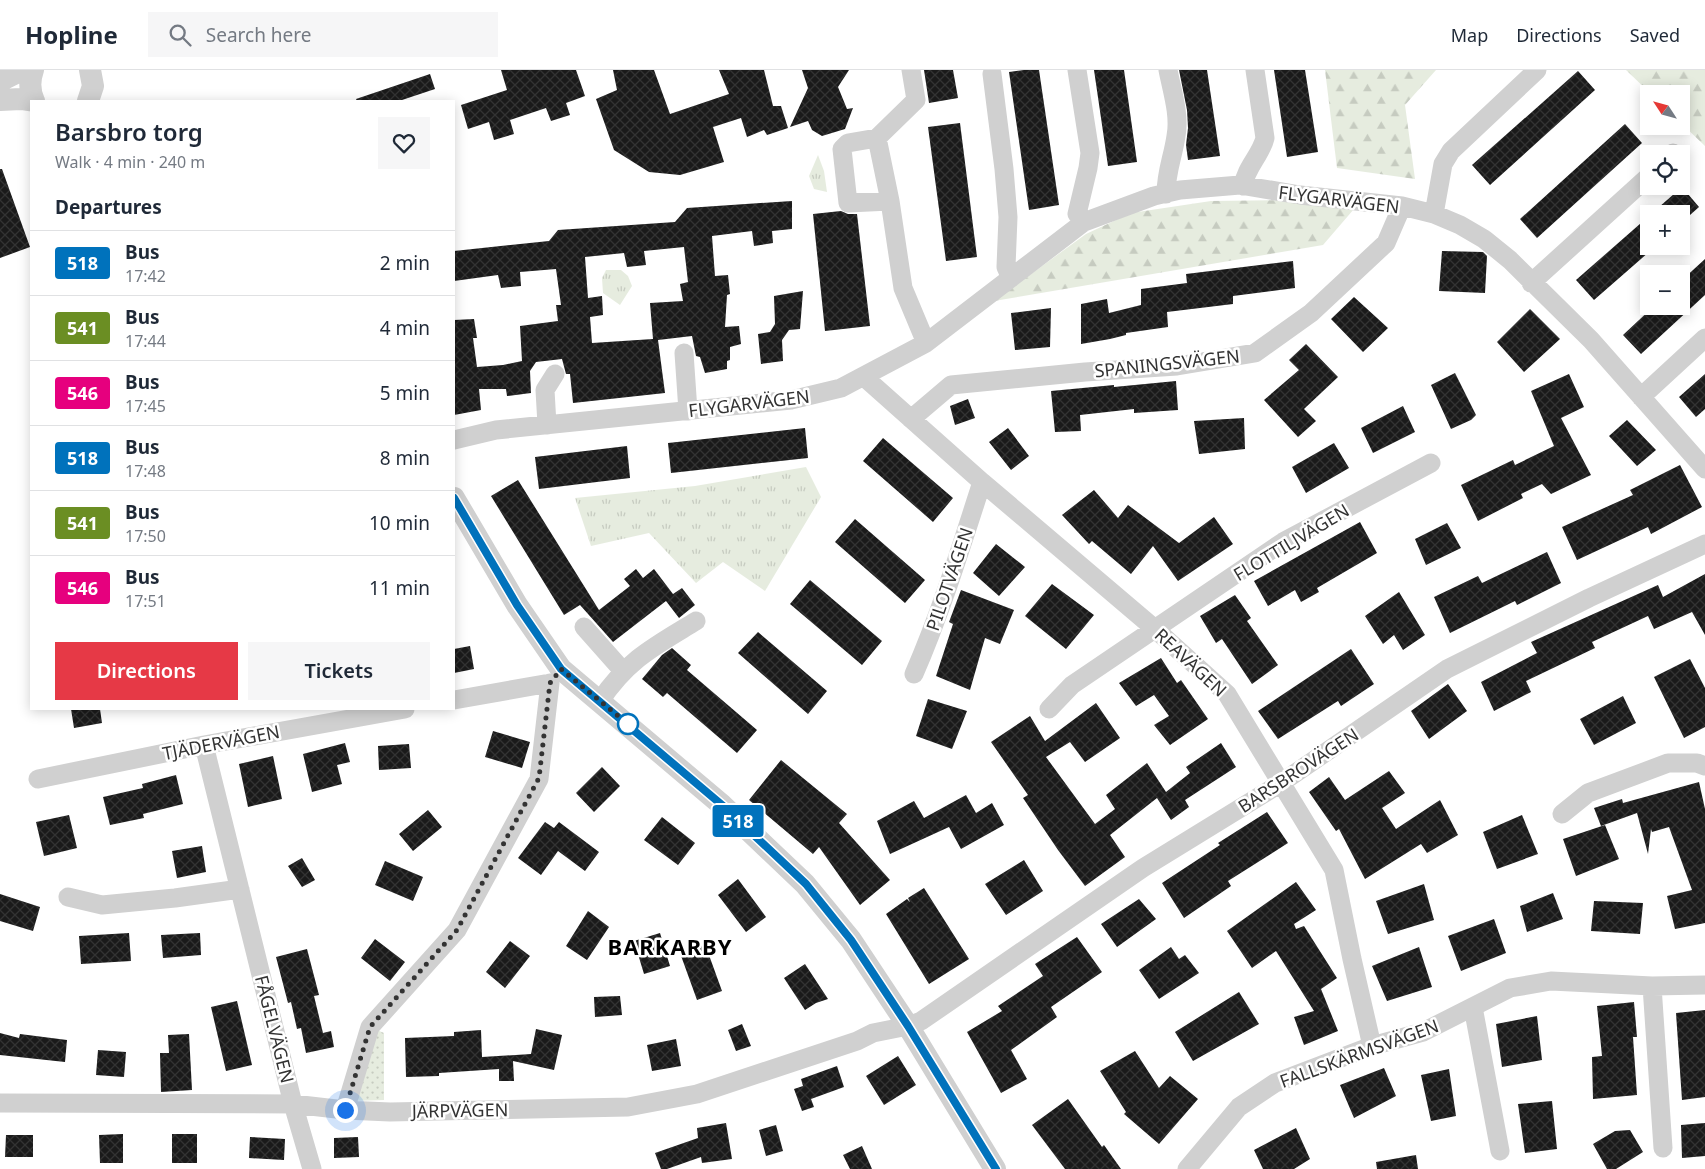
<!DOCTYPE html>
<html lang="en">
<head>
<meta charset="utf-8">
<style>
	:root { --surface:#fff; --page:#f6f6f7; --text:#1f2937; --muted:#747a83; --line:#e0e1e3; --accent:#e63946 }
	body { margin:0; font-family:"Noto Sans",sans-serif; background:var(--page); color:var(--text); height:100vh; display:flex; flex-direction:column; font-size:19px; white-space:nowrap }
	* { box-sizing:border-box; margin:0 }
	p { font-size:16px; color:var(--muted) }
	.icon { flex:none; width:28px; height:28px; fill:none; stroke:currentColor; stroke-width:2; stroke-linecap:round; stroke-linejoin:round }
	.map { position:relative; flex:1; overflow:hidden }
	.side { position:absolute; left:30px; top:30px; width:425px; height:610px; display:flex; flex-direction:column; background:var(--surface); border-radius:0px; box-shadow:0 2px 12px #0003 }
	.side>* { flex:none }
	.badge { padding:0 10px; border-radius:4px; font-size:18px; line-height:32px }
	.needle { width:32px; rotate:306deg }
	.controls { position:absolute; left:1640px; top:15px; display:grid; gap:10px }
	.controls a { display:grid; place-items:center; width:50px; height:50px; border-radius:0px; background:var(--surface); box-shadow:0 2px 12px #0003; font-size:25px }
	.you { position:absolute; width:25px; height:25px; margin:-12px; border:4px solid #fff; border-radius:50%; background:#1a73e8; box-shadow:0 0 0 8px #1a73e833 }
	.map>.badge { position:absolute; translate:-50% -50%; box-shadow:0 0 0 2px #fff }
	h2 { padding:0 25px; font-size:19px; line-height:45px }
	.round { display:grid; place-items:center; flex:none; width:52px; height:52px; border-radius:0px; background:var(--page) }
	.summary { display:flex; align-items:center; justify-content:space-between; height:85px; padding:0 25px }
	h1 { font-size:24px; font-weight:600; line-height:38px }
	.button { display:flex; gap:10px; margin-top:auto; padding:10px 25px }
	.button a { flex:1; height:58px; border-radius:0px; background:var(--accent); color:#fff; font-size:20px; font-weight:600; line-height:58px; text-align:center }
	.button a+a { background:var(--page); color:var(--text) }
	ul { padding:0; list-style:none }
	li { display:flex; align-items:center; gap:15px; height:65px; padding:0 25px; border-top:1px solid var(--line) }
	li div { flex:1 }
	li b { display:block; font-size:19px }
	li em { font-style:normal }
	li .badge { min-width:55px; font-weight:700; text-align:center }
	header { display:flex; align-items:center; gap:30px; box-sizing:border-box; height:70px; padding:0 25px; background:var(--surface); border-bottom:1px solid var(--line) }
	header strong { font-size:24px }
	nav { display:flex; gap:28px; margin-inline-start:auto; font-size:18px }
	.search { width:350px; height:45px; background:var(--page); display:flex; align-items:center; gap:12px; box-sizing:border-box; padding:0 18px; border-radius:0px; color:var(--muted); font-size:19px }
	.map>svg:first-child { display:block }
	.grass { fill:url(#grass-dots) }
	.forest { fill:url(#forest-firs) }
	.park { fill:url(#park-tufts) }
	.building { fill:url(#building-cross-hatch); fill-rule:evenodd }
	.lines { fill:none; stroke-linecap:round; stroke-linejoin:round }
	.minor { stroke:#d0d0d0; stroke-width:19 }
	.tertiary { stroke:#d0d0d0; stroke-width:22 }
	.line-casing { stroke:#fff; stroke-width:11 }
	.line { stroke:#0072bc; stroke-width:8 }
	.walk { stroke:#333; stroke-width:5; stroke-dasharray:0 9 }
	.stop-dot { fill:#fff; stroke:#0072bc; stroke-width:2.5 }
	.labels { text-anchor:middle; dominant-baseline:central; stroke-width:5; stroke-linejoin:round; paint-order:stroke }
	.street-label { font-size:18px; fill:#333; stroke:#fff }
	.district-label { font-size:22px; font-weight:bold; letter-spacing:1px; fill:#000; stroke:#fff }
</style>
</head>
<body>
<header>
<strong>Hopline</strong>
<div class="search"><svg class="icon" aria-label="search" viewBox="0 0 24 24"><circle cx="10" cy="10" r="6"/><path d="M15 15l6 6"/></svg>Search here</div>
<nav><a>Map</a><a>Directions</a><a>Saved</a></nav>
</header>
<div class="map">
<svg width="1705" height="1099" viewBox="0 0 1705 1099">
	<defs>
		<pattern id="grass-dots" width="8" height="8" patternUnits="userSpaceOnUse" patternTransform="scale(1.25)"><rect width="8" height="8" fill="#e6ecdf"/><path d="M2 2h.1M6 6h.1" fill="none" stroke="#c6cbc0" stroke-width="1.8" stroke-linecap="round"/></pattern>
		<pattern id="forest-firs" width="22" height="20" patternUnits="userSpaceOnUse" patternTransform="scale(1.25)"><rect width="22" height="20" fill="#e6ecdf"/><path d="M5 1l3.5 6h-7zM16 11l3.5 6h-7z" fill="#c6cbc0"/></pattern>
		<pattern id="park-tufts" width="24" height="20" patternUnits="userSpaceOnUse" patternTransform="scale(1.25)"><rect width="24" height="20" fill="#e6ecdf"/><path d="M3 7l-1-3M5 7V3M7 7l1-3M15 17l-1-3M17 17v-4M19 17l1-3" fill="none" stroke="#c6cbc0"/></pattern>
		<pattern id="building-cross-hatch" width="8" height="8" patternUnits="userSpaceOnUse" patternTransform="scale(1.25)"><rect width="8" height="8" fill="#1a1a1a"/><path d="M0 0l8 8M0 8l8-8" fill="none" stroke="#333"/></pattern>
	</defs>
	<rect width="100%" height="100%" fill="#fff"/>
	<!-- grass -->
	<path class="grass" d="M377,960L384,963V1030L353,1031Z"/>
	<!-- forest -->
	<path class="forest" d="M1325,0H1436L1405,35L1415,109L1337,98Z
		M1626,0H1705V76L1681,53V24H1651Z
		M1284,130L1354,139L1323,175L994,231L1086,164L1131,143L1211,131Z"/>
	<!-- park -->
	<path class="park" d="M818,85L824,101L827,122L814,119L809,106Z
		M606,200H621L628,206L632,216L620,235L603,223L602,208Z
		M806,397L821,427L765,521L723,492L696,513L649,463L591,476L575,428L695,416Z"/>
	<!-- building -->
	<path class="building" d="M501,0H576L585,26L566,33L570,45L551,51L546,38L510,50L514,64L494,70L489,52L468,59L461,35L507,20Z
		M613,0H654L670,44L729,24L719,0H764L773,36H781L788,58L767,65L764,60L747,67L741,48L713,57L724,92L680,105L649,102L614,80L596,29L617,20Z
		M802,0H849L838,17L847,39L853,38L845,59L822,66L812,60L808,51L790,57L808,18Z
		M924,0H953L958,28L929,33Z
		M1024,0H1039L1059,135L1029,140L1009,2Z
		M1094,0H1124L1137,92L1108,96Z
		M1179,0H1207L1220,86L1188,90L1186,75L1188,58L1187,40Z
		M1274,0H1305L1318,82L1287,87Z
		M1578,1L1595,20L1490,115L1472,95Z
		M430,4L435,19L399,31H357L356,29Z
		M960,53L977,187L946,191L928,57Z
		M1625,54L1642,73L1537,168L1520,149Z
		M0,99H2L30,177L0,188Z
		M1682,117L1699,137L1681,153V144H1651Z
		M792,131V159L772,161L773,173L754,176L752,161L712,166L715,206L728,205L730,224L727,225L725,257L739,256L741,274L730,277V290L727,291V299L705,303L700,287L696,286L692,266L658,270L665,323L573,333L570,304H566L562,289L536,292L530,301L531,323L507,326L506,319H479L481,340L454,345V250L474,249L477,268H473L477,297L503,295L522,291L520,256L558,251L556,235H561L556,199L520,202L521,216L501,218L498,205L454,211V181L549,171L558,160L675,152L687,138ZM684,177L688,212L680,214L683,231L650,233L653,269L592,273L590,247L603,245L602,226L588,228L585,187L624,183L627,197L646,195L644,181Z
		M841,141L848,144H857L870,256L825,261L813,144Z
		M1649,146V182L1594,230L1576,210Z
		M1442,181L1483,182L1487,186L1485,223L1439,221Z
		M1705,189V225L1641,284L1623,265L1654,236H1681V211Z
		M1293,191L1295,218L1233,226V234L1167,242L1168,257L1126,263V265L1110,269L1081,274V234L1107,229L1109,243L1141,235V219L1187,213L1186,204Z
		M803,221L800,259L789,260L782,270L783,291L761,294L758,264L770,262L775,254L774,226Z
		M1354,227L1388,258L1363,282L1331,249Z
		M1051,238L1050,277L1015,280L1011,243Z
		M1530,239L1560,269L1524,302L1497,272Z
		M1306,274L1338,307L1304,339L1316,351L1298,367L1264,330L1299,300L1289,290Z
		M1455,303L1476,345L1471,350L1451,359L1431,315Z
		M1569,304L1584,337L1561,348L1591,405L1551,424L1542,414L1521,424L1523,428L1478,451L1461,415L1513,390L1515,395L1554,376L1531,321Z
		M1705,304V339L1696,347L1679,327Z
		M1176,311L1178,340L1134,343V339L1080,345L1081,361L1055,362L1051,321L1114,315V317Z
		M968,329L975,348L955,355L950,336Z
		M1403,336L1415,362L1373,383L1361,358Z
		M1244,348L1245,379L1199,384L1194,351Z
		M1627,350L1656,380L1637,396L1609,366Z
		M805,358L808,388L671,403L668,373Z
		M1008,358L1029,386L1011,400L989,372Z
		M883,368L953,428L933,452L863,391Z
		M1334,373L1349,398L1306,423L1292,397Z
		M627,376L630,408L539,419L535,387Z
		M1680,395L1702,437L1651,464L1648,457L1577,490L1562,457L1633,425L1630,420Z
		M518,410L599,540L630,516L624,509L636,499L643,508L654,499L673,524L682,518L695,535L679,548L666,531L613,572L580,535L564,545L491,426Z
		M1094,420L1118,448L1128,435L1179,473L1214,447L1233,474L1178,511L1153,476L1131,504L1092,471L1089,474L1062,445Z
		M855,449L925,510L905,533L835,472Z
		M1360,452L1377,483L1317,518L1319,522L1301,532L1295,520L1268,536L1254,511Z
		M1447,453L1461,478L1426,495L1415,469Z
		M996,474L1025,497L999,526L973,503Z
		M1547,482L1561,513L1517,535L1515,531L1450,563L1434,527L1478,506L1482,513Z
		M1705,504V565L1692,542L1654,559L1648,546L1592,572L1595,578L1526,611L1531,622L1494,641L1481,612L1537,583L1531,572L1658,515L1663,527Z
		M810,510L882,571L862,595L790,534Z
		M1052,514L1094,545L1066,579L1025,546Z
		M961,520L1014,540L1000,574L985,568L970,620L936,606L953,554L949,552Z
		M1399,522L1425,565L1403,580L1394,565L1383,574L1365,546Z
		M1235,525L1251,548L1247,551L1278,595L1252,614L1222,569L1216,573L1200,546Z
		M758,562L827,621L808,644L738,583Z
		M470,576L474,599L454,603V579Z
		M672,578L691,595L687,600L757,660L737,683L667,623L663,627L642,609L662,585Z
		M1351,579L1374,614L1341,636L1338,631L1278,669L1258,641Z
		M1161,588L1177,613L1181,610L1208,649L1170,675L1154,655L1169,646L1154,625L1136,636L1119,613Z
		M1690,589L1705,618V657L1684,668L1654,607Z
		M1448,614L1467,641L1429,669L1411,641Z
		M1623,626L1636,653L1594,675L1580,649Z
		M928,629L967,641L952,679L916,666Z
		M1096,633L1120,668L1085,692L1070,672L1046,687L1095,754L1115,739L1106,725L1147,693L1166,722L1190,703L1186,697L1221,673L1236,697L1185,730L1189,737L1171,750L1157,728L1110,765L1125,787L1085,816L1058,780L1023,728L1028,725L991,672L1030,646L1045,671Z
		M71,639H100L102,653L74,658Z
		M493,661L530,672L522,698L485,687Z
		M345,673L350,692L337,695L342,714L312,722L303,684Z
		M409,674L411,698L379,700L378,676Z
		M273,686L282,729L248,737L239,694Z
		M781,690L847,744L839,753L890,810L860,835L819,777L813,784L749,730Z
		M602,697L620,716L594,742L576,723Z
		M1389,701L1405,723L1382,738L1396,759L1440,730L1458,765L1427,783L1421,774L1365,809L1339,759L1336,761L1309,722L1329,707L1345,730Z
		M176,705L183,734L143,744L144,748L110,755L103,727L143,718L142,714Z
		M1699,712L1705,739V853L1675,859L1667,826L1692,820L1669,757L1652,762L1651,759L1648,784L1637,743L1601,756L1594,738L1622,729L1623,733Z
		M966,725L976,743L992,733L1004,755L961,779L949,757L890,784L877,751L914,731L924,748Z
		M428,740L442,757L413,781L399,764Z
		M1267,742L1288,773L1228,811L1231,816L1184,848L1162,813L1220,775L1218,773Z
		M69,745L77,778L44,786L36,752Z
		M1522,745L1538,784L1497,799L1483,762Z
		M662,747L695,773L678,795L644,770Z
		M545,752L554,758L559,752L599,782L585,801L558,781L541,805L518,788Z
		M1605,755L1619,789L1576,806L1563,769Z
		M202,776L206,802L177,808L172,781Z
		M302,788L315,810L302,817L288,796Z
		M1024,790L1043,821L1006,845L985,814Z
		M385,791L423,807L413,831L375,815Z
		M738,809L766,847L746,862L718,825Z
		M1296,812L1316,840L1294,854L1296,859L1304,856L1337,908L1321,919L1338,961L1304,975L1294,947L1314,941L1276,881L1252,898L1227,861Z
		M1424,814L1434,850L1388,864L1376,831Z
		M924,818L969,889L929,914L886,844L907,829L910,832L908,828Z
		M1553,823L1563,849L1527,862L1520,836Z
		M0,824L40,837L33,861L0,851Z
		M1139,829L1156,849L1117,877L1101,854Z
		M1594,831L1643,833L1640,864L1591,861Z
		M588,841L609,857L587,890L566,876Z
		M1494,849L1506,883L1461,901L1448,866Z
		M129,863L131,891L81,894L79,866Z
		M200,863L201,885L163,888L161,865Z
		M660,863L670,896L644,904L634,871Z
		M1077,867L1102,902L1051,937L1057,947L1011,980L1027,1009L1001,1023L967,962L1002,941L998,936L1043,906L1035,894Z
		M375,869L405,892L390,911L361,888Z
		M510,871L530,886L505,918L486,902Z
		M705,874L722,921L697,930L680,883Z
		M1171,877L1179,889L1185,885L1199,903L1159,929L1139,900Z
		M1419,877L1432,917L1387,931L1372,896Z
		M307,879L319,925L314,926L323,963L331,961L334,977L306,983L301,958L297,959L291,932L288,933L276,887Z
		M805,894L828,929L816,933L805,940L784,908Z
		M1239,922L1259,954L1193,991L1175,962Z
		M620,926L622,945L595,947L594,927Z
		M237,931L252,995L226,1001L211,937Z
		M1634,932L1637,967H1633L1637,1025L1593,1029L1592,987L1602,986L1597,936Z
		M1705,940V1027L1682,1030L1676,943Z
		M1537,946L1542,990L1502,997L1496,954Z
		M742,954L751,976L736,981L728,960Z
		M536,959L562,965L554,1000L513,991L514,1011H499V999L439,1003V1006L406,1007L405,968L454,966V962L481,960L482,987L531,984Z
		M0,963L19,968L20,964L67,970L65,992L0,985Z
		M189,964L192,1020L161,1022L160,983H169L168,965Z
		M676,969L681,996L652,1001L647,975Z
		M98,980L126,982L124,1007L96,1005Z
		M1135,981L1159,1018L1170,1006L1198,1029L1159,1074L1124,1044L1126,1042L1100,1001Z
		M898,986L916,1015L884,1035L866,1006Z
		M837,996L844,1017L811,1029L814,1037L802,1041L794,1019L803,1016L801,1009Z
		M1384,998L1396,1026L1354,1048L1340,1015Z
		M1449,999L1456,1046L1431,1051L1421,1005Z
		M1068,1029L1102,1077L1104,1075L1121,1099H1065L1032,1055Z
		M1552,1031L1557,1079L1525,1083L1518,1034Z
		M726,1053L732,1089L702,1093L701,1087L667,1099H661L655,1083L698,1068L697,1058Z
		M1705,1053V1086L1682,1088L1681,1055Z
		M776,1055L783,1081L766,1086L759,1060Z
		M1296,1058L1310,1089L1294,1099H1263L1254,1080Z
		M1630,1060L1643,1082L1616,1099H1607L1593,1074L1615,1061Z
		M123,1064V1093H100L99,1065Z
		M172,1064H197V1093H172Z
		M6,1065H33V1087H5Z
		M250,1067L285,1069L284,1090L249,1088Z
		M358,1067L359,1087L334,1088V1068Z
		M862,1076L872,1099H850L843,1085Z
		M1416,1085L1418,1099H1377L1376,1092Z"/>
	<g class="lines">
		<!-- minor -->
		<path class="minor" d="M1077,0L1090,83L1088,98L1077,144L1084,152
			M992,4L1004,99L1008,147L1006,197L1011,208
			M877,68L916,30L911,0
			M1673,84V83
			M1243,116C1246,97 1261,85 1265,68L1255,0
			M1166,124C1166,102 1173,87 1176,66C1180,45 1172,21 1168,0
			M890,131L848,133L842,79L848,73L877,68L890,131L903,218L926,273
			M1434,144L1443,94L1451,81L1537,0
			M1531,213L1649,106
			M684,283L688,341
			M864,307L982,412L1155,559L1227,624L1334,800L1352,889L1372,976
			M1641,327L1705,268
			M911,349L951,315L1085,302L1177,296L1255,283L1311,243L1386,173L1402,136
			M547,355L545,320L555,304
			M454,370L496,360L791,330L841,318L926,273L1084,152L1154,126L1180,120L1240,115L1300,125L1402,136L1434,144L1460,155L1484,169L1510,190L1591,270L1705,399
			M584,557L623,601
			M914,604C941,542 961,477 982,412
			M454,630L550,613
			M600,631C628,589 655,576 696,551
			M1049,639L1072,615L1283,472L1431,393
			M204,675L293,1034L312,1099
			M38,709L204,675L405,639
			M1562,744L1588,723L1668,693H1697L1705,696
			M68,827L102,835L175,828L240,819
			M1652,916L1663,1078
			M1473,937L1500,1081
			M0,1033L293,1034L345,1040L390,1042L628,1037L697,1024L857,971L873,963L908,956L921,951L1143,798L1281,713L1447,599L1589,528L1705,474
			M345,1040L370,957L457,860L539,709L550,613
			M1187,1099L1239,1037L1275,1013L1372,976L1423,962L1510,918L1551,911L1652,916L1705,915"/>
		<!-- tertiary -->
		<path class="tertiary" d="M33,0C29,11 29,20 34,31
			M0,11L22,0
			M0,30L21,29L34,31
			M88,31L93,16L90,0
			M454,428L517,535L561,599L722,735L805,814L851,870L908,956L995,1099"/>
	</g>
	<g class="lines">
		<!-- line casing -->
		<g class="line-casing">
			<path id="line" d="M454,428L517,535L561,599L722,735L806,814L851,870L908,956L996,1099"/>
		</g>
		<!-- line -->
		<use href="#line" class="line"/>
		<!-- walk -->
		<path class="walk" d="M345,1040L370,957L457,860L539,708L550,613L561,599L628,654"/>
	</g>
	<!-- markers -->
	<circle class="stop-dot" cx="628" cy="654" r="10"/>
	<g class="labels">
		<!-- street labels -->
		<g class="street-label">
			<text transform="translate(1339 129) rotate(7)">FLYGARVÄGEN</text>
			<text transform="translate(1167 293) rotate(-6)">SPANINGSVÄGEN</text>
			<text transform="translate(749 333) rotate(-7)">FLYGARVÄGEN</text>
			<text transform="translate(1291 472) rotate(-31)">FLOTTILJVÄGEN</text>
			<text transform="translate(949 509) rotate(-71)">PILOTVÄGEN</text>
			<text transform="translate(1191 592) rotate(43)">REAVÄGEN</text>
			<text transform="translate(221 672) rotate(-11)">TJÄDERVÄGEN</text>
			<text transform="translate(1298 700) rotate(-33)">BARSBROVÄGEN</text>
			<text transform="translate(275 959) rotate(76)">FÅGELVÄGEN</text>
			<text transform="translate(1359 983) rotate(-20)">FALLSKÄRMSVÄGEN</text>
			<text transform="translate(460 1040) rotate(-1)">JÄRPVÄGEN</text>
		</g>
		<!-- district labels -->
		<g class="district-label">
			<text x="670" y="876">BARKARBY</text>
		</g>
	</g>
</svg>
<div class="controls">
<a><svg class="needle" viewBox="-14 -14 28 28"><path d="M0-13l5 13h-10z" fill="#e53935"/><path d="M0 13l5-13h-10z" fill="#747a83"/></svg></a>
<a><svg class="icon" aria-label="locate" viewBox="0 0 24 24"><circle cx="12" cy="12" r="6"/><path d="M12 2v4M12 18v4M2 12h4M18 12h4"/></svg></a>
<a>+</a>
<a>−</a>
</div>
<div class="you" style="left:345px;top:1040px"></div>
<b class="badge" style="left:738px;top:751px;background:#0072bc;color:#fff">518</b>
<section class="side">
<div class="summary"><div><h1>Barsbro torg</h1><p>Walk · 4 min · 240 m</p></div><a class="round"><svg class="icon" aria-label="heart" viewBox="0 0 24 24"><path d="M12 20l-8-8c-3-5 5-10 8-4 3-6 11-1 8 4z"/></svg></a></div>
<h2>Departures</h2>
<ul>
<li><span class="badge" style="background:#0072bc;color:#fff">518</span><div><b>Bus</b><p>17:42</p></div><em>2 min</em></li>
<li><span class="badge" style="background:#6b8e23;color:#fff">541</span><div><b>Bus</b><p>17:44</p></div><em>4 min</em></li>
<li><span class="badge" style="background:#e6007e;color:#fff">546</span><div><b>Bus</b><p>17:45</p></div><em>5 min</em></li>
<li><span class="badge" style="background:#0072bc;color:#fff">518</span><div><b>Bus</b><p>17:48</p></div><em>8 min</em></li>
<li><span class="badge" style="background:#6b8e23;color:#fff">541</span><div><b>Bus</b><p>17:50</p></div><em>10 min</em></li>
<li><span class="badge" style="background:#e6007e;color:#fff">546</span><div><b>Bus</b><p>17:51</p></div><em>11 min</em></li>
</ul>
<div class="button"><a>Directions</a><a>Tickets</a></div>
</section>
</div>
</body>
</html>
